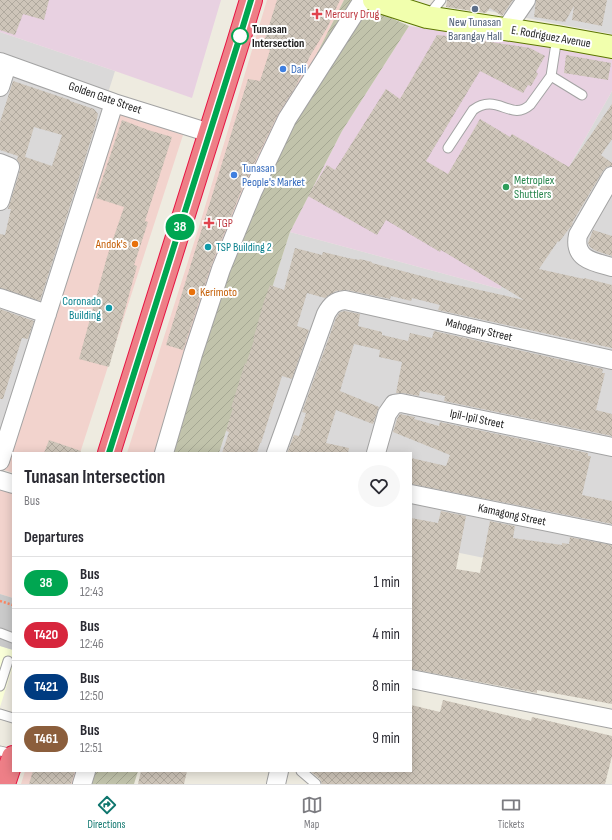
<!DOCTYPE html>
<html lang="en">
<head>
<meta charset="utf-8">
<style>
	:root { --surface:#fff; --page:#f7f7f7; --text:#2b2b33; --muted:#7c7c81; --line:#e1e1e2; --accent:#0f766e }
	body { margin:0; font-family:"Sofia Sans Condensed",sans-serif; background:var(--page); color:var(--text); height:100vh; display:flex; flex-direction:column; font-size:15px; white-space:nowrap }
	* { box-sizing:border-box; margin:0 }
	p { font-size:13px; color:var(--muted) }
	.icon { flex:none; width:22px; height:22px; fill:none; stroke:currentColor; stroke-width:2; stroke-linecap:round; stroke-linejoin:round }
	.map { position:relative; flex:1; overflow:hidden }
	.side { position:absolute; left:12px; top:452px; width:400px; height:320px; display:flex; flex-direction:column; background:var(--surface); border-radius:0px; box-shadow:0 2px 10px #0003 }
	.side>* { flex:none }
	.badge { padding:0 8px; border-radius:13px; font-size:14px; line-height:26px }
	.map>.badge { position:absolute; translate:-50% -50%; box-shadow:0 0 0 2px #fff }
	h2 { padding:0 12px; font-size:15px; line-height:36px }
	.round { display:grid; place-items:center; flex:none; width:42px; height:42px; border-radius:21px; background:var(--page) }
	.headline { display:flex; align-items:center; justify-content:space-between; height:68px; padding:0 12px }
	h1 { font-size:19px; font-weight:700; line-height:30px }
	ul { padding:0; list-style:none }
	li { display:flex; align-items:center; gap:12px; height:52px; padding:0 12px; border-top:1px solid var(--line) }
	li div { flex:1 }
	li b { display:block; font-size:15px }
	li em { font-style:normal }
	li .badge { min-width:44px; font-weight:700; text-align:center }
	.menu { display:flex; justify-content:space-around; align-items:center; height:56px; border-top:1px solid var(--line); background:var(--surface); font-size:11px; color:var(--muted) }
	.menu a { display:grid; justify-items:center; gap:2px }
	.menu .active { color:var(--accent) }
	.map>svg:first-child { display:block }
	.residential { fill:#dad9d9 }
	.commercial { fill:#f2d3cd }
	.industrial { fill:#e8d1e1 }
	.education { fill:#faffd8 }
	.religious { fill:#cacaca }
	.construction { fill:url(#construction-furrows) }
	.building { fill:url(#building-cross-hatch); fill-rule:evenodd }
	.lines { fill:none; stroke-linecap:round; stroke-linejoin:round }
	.lane-casing { stroke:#a3a3a3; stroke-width:11 }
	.street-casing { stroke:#a3a3a3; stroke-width:20 }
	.secondary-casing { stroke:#5b7500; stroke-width:24 }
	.highway-casing { stroke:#e61442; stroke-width:24 }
	.path { stroke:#ff8460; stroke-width:2.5; stroke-dasharray:2 2; stroke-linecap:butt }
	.lane { stroke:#fff; stroke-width:9 }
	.street { stroke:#fff; stroke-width:18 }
	.secondary { stroke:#f1ffad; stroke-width:22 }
	.highway { stroke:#ee7f87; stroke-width:22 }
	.line-casing { stroke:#fff; stroke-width:9 }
	.line { stroke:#00a651; stroke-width:6 }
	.service-dot { fill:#5c6f8a; stroke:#fff; stroke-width:1.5 }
	.health-dot { fill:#e0444e; stroke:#fff; stroke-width:1.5 }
	.stop-dot { fill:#fff; stroke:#00a651; stroke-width:2 }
	.shop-dot { fill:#3f7fe0; stroke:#fff; stroke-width:1.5 }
	.leisure-dot { fill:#2e9e5b; stroke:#fff; stroke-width:1.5 }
	.food-dot { fill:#e8710a; stroke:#fff; stroke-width:1.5 }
	.culture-dot { fill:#0f9aa8; stroke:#fff; stroke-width:1.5 }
	.labels { text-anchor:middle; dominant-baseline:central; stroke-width:4; stroke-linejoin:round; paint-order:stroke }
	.health-label { font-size:12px; fill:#be3a42; stroke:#fff; text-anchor:start }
	.service-label { font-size:12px; fill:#4e5e75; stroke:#fff }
	.stop-label { font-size:12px; font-weight:bold; fill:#1c1c1c; stroke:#fff; text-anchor:start }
	.street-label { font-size:12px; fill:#1c1c1c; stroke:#fff }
	.shop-label { font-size:12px; fill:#366cbe; stroke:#fff; text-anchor:start }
	.leisure-label { font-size:12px; fill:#27864d; stroke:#fff; text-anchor:start }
	.food-label { font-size:12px; fill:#c56008; stroke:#fff; text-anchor:end }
	.culture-label { font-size:12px; fill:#0d838f; stroke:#fff; text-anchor:start }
</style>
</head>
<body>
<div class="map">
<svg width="612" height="784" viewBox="0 0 612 784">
	<defs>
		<pattern id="construction-furrows" width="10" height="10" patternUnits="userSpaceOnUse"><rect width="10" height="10" fill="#c1c3ab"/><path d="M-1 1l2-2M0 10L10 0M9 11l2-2" fill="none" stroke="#a5a793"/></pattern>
		<pattern id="building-cross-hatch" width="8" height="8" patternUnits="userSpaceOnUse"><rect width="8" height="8" fill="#cec5b9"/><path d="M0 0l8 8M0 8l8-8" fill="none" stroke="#b0a99e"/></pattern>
	</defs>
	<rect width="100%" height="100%" fill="#eeebe0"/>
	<!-- residential -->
	<path class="residential" d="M455,0H612V34L452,4Z
		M0,32L115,71L0,430Z
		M612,91V584L411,543V453H219L290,232L500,289Z"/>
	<!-- commercial -->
	<path class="commercial" d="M267,0H344L300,87L157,453H127L198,230Z
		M118,112L183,135L80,453H13V473L4,470Z
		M0,484L13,489V598L0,594Z
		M25,771H76L73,784H21Z"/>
	<!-- industrial -->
	<path class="industrial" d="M0,0H221L192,98L115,71L0,32Z
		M409,26L556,46L612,57V91L500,289L290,232L342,131Z"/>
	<!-- education -->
	<path class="education" d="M0,646L13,650V666L0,707Z"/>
	<!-- religious -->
	<path class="religious" d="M0,594L13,598V650L0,646Z"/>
	<!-- construction -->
	<path class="construction" d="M344,0H351L409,26L342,131L290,232L219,453H157L300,87Z
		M76,771H138L134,784H73Z"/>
	<!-- building -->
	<path class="building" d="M0,0H49L44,20L23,14L15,35L0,30Z
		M277,0H340L327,28L310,56L296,86L278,114L242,189L211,266L183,350L166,345L248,79L260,81L270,50L262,48Z
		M447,0H513L502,16L490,8L486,13L446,7Z
		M536,0H607L602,26L572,20L574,6L565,22L534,17Z
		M437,35L466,38L530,48L545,56L536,72L538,74L531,86L528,85L523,93L480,71L426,161L448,174L480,119L510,137L512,134L569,167L612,104V139L601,155L612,163V166L607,167L603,171L572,223H573L572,225L559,242L558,241L539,269L584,279V278L612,285V348L438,310L440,305L412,298L411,301L391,296L390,299L347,290L336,291L325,298L307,293L297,326L309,330L292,379L282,376L261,443H260L257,453H222L229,432L226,431L233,408H231L245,363L246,364L254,340H253L264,301L270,285L284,290L295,248L322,255L323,252L348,258L359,260L360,259L372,262V263L448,283L524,300L441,250L440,252L386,220L377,235L308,196L327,165L335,170L386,89L400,99Z
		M566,55L611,63L608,80L564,73Z
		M13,81L70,100V101L94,109L98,114L95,127L40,301L0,288V234L5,235L11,209H8L20,170V164L17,160L18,156L0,150V122ZM34,127L62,135L52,166L25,157Z
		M122,120L148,130L172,137L145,221L148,222L134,265L137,266L109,367L79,359L107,257L124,207L96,198Z
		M593,230L612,236V256L596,251L590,247L588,243Z
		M0,309L34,321L28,339L22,338L3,399H0Z
		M345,311L360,314L358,326L382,332V335L408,341L410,333L432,338L434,331L603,369L602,373H605L596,410L612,414V436L444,401L445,396L420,391L419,396L403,393H396L402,362L379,357L380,350L354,344L340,391L379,407L373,424L336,410L326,443L349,448L348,453H287L294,435L299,436L306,413L302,412L336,318L340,312Z
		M400,414L415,417L414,419L439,426L440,422L588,453V456H591L582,495L612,501V524L411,484V458L446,466L450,455L393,432L397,419Z
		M49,440L81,451L80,453H44Z
		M441,511L466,516L456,569L480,573L490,521L515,526L513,538L562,545V543L569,544L570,537L612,545V704L537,690V693L411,669V518L438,523Z
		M443,700L531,721L532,717L612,736V756L605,784H322L320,779L310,771H411V705L440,712Z
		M33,771H75L71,784H29Z
		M141,771H187L184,784H138Z"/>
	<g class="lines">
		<!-- lane casing -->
		<g class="lane-casing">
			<path id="lane" d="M428,16L441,0
				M551,76L582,95
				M448,148L473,110C497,92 511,122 530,105L551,76L557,37
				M0,633L13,638
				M0,686L8,661
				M0,714L13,718
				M0,751L13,754
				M301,771L316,784"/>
		</g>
		<!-- street casing -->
		<g class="street-casing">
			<path id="street" d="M506,29L526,0
				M0,62L114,103L210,133
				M0,87L7,65
				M0,163L10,167L0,201
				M612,176L578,235C573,259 593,262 612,267
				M0,298L47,314
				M164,453L193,354L221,269L252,193L287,119L363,0
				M276,453L326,314C331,305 335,301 345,300L612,360
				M376,453L387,414L394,404L401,403L612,447
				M0,461L114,103
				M0,480L13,484
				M411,494L612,535
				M411,679L612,719
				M82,784L86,771
				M276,784L279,771"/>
		</g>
		<!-- secondary casing -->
		<g class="secondary-casing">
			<path id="secondary" d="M374,0L427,17L557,37L612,47"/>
		</g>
		<!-- highway casing -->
		<g class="highway-casing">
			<path id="highway" d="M109,453L237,46L251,0
				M4,784L13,757"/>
		</g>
		<!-- path -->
		<path class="path" d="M0,601L13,605"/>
		<!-- lane -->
		<use href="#lane" class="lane"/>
		<!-- street -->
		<use href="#street" class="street"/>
		<!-- secondary -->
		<use href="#secondary" class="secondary"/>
		<!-- highway -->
		<use href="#highway" class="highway"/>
	</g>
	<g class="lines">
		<!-- line casing -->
		<g class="line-casing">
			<path id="line" d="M109,453L237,46L251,0"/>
		</g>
		<!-- line -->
		<use href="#line" class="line"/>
	</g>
	<!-- markers -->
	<circle class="service-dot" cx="475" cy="9" r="4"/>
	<g class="health-dot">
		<path d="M315 8h4v4h4v4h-4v4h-4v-4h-4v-4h4z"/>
		<path d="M207 217h4v4h4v4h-4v4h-4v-4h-4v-4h4z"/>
	</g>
	<circle class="stop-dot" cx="240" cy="36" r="8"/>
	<g class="shop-dot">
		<circle cx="283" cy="69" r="4"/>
		<circle cx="234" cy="175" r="4"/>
	</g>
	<circle class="leisure-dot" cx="506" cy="187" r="4"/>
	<g class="food-dot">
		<circle cx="135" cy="244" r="4"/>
		<circle cx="192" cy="292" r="4"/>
	</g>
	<g class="culture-dot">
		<circle cx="208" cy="247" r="4"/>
		<circle cx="109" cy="308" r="4"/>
	</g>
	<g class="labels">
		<!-- health labels -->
		<g class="health-label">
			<text x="325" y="14">Mercury Drug</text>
			<text x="217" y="223">TGP</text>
		</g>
		<!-- service labels -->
		<g class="service-label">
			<text x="475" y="22">New Tunasan<tspan x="475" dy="14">Barangay Hall</tspan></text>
		</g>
		<!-- stop labels -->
		<g class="stop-label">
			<text x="252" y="29">Tunasan<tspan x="252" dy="14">Intersection</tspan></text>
		</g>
		<!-- street labels -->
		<g class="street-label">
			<text transform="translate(551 37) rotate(10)">E. Rodriguez Avenue</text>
			<text transform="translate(105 98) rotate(19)">Golden Gate Street</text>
			<text transform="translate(479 330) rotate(13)">Mahogany Street</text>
			<text transform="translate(477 419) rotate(12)">Ipil-Ipil Street</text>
			<text transform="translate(512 515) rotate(12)">Kamagong Street</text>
		</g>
		<!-- shop labels -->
		<g class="shop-label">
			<text x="291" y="69">Dali</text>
			<text x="242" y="168">Tunasan<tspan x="242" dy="14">People's Market</tspan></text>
		</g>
		<!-- leisure labels -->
		<g class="leisure-label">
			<text x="514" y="180">Metroplex<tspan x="514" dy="14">Shuttlers</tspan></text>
		</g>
		<!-- food labels -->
		<g class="food-label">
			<text x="127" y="244">Andok's</text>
			<text x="200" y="292" text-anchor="start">Kerimoto</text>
		</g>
		<!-- culture labels -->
		<g class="culture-label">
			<text x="216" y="247">TSP Building 2</text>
			<text x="101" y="301" text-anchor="end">Coronado<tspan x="101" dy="14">Building</tspan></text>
		</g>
	</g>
</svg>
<b class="badge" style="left:180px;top:227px;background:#00a651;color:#fff">38</b>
<section class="side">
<div class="headline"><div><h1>Tunasan Intersection</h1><p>Bus</p></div><a class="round"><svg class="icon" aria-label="heart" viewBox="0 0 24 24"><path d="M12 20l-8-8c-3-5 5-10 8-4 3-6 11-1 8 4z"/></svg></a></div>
<h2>Departures</h2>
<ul>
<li><span class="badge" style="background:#00a651;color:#fff">38</span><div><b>Bus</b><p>12:43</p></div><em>1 min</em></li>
<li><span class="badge" style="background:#d7263d;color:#fff">T420</span><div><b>Bus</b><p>12:46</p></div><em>4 min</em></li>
<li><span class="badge" style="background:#003b80;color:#fff">T421</span><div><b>Bus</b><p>12:50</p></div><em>8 min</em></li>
<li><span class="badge" style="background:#8b5e3c;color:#fff">T461</span><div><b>Bus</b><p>12:51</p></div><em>9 min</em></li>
</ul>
</section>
</div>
<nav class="menu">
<a class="active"><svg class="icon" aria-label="directions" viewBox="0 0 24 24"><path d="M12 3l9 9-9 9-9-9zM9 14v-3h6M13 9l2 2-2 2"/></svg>Directions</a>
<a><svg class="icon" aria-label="map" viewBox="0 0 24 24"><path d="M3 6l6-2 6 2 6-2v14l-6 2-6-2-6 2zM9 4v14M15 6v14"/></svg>Map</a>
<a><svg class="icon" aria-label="tickets" viewBox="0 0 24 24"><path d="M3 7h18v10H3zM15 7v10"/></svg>Tickets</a>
</nav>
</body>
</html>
